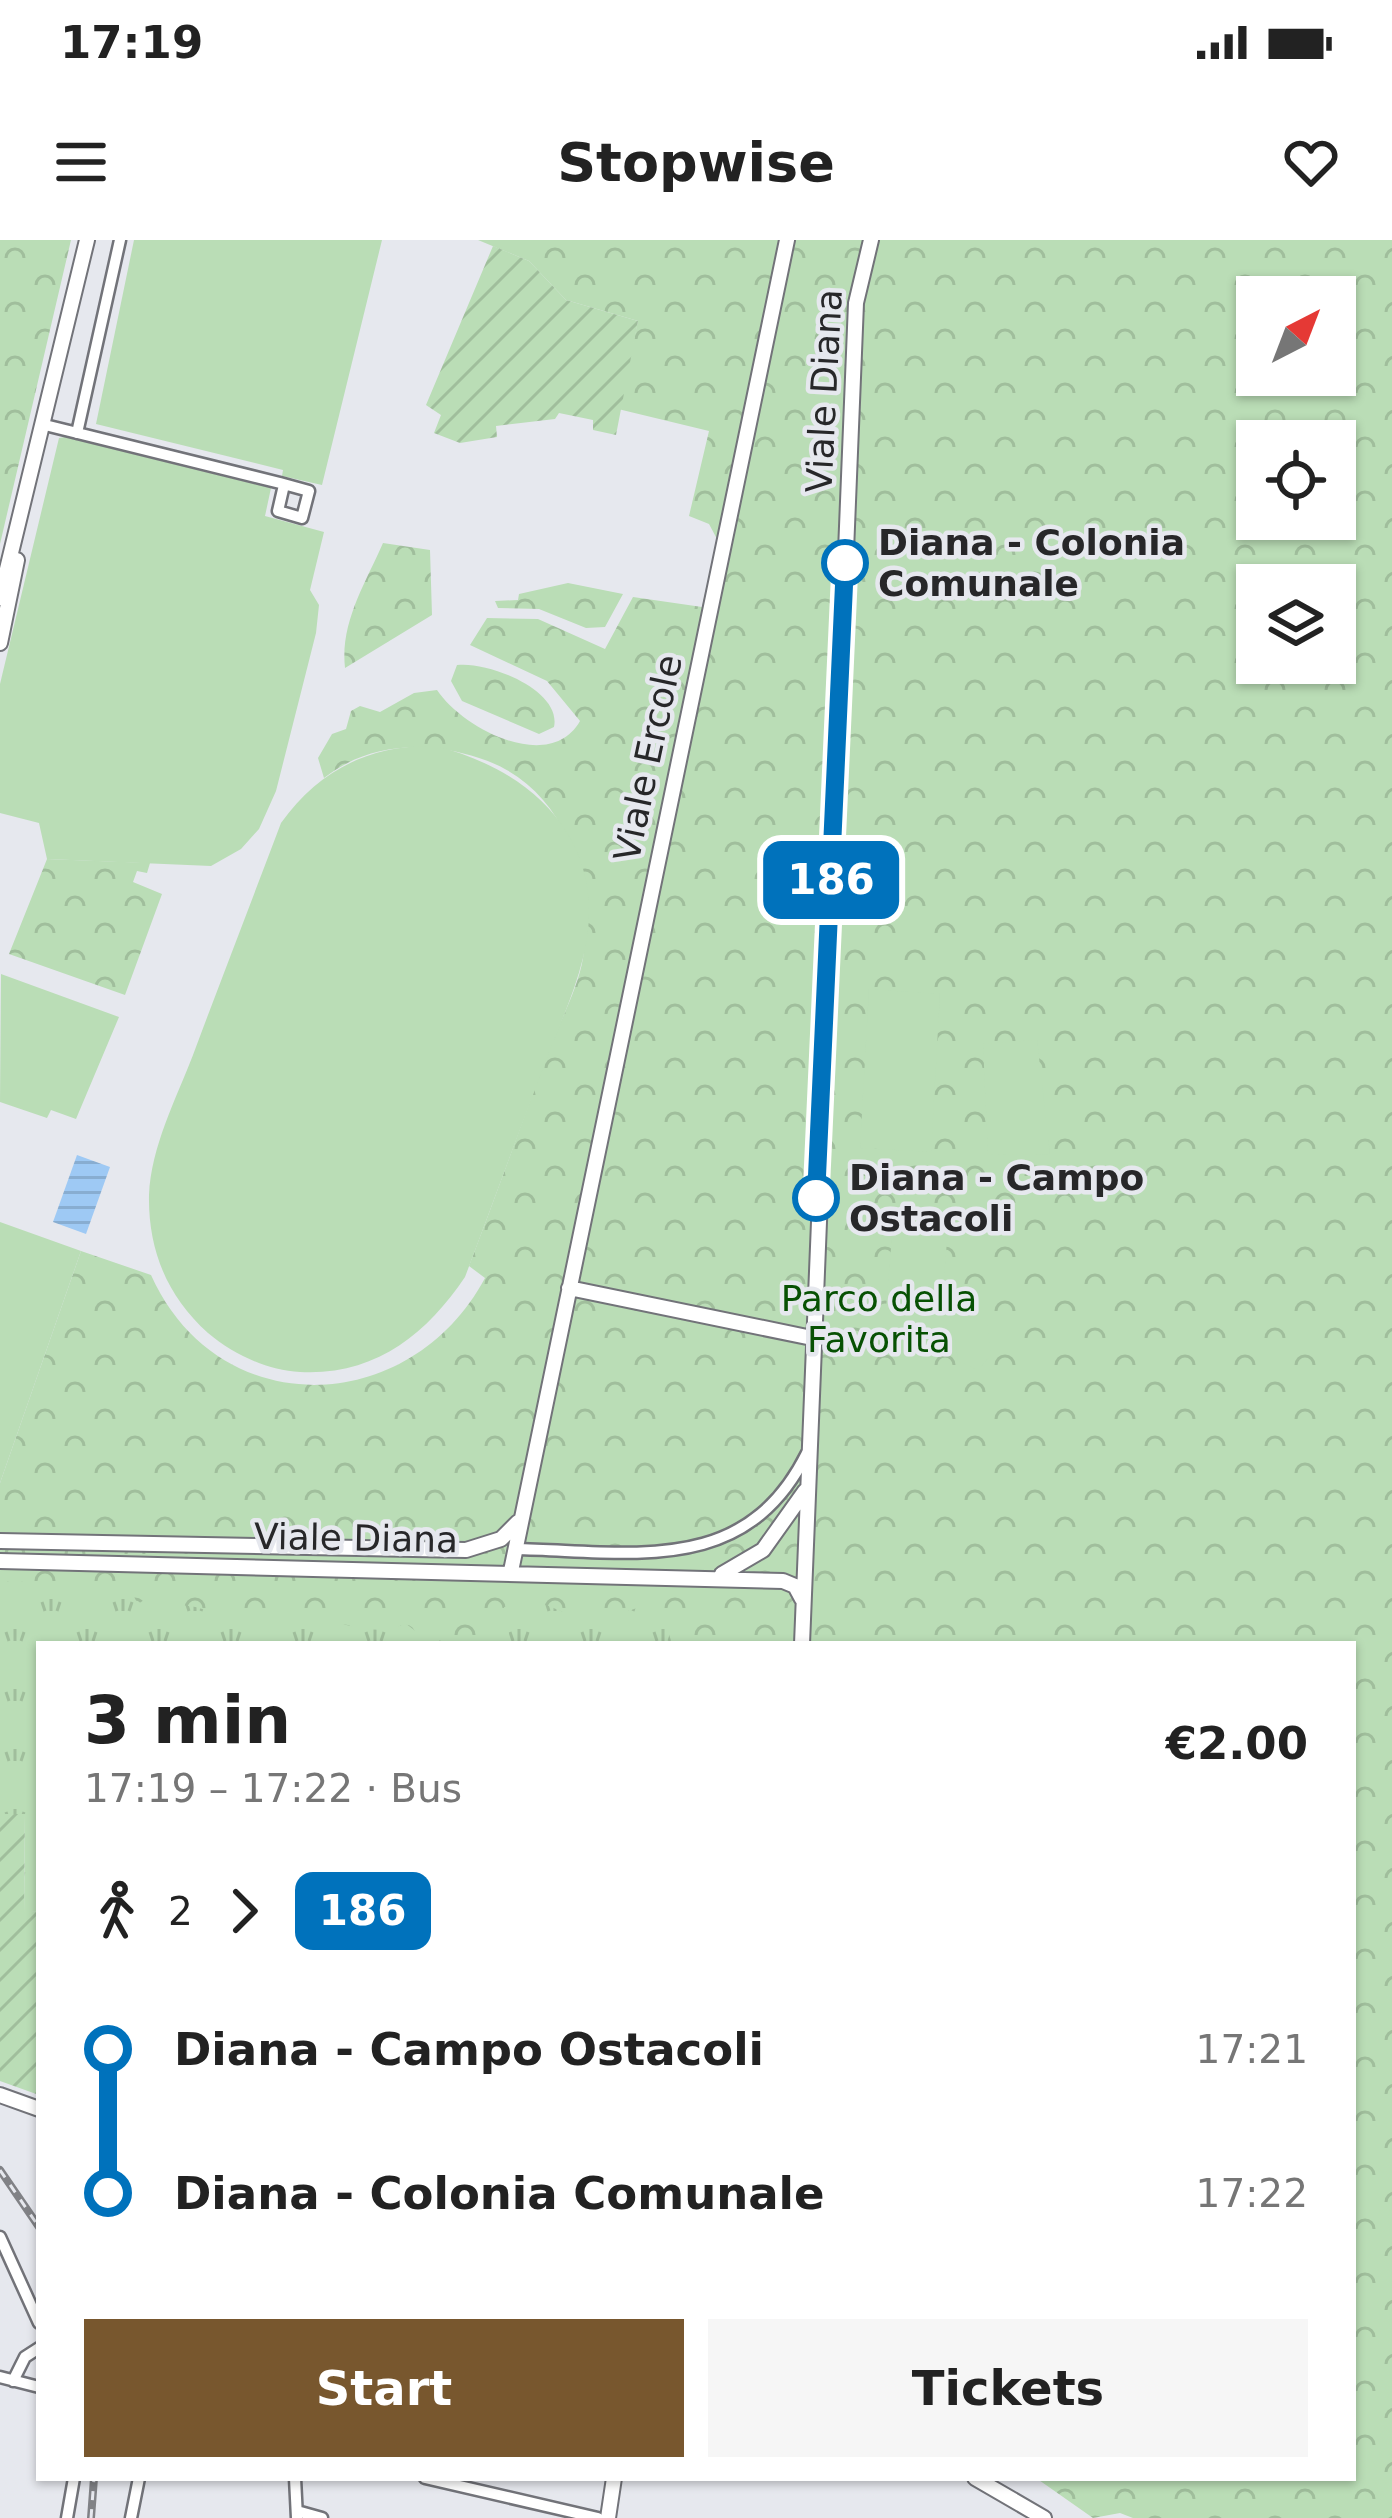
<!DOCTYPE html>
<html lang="en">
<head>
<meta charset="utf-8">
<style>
	:root { --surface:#fff; --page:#f6f6f6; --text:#222; --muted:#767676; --accent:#78572e }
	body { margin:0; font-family:"DejaVu Sans",sans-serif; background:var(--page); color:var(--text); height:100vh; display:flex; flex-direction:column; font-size:45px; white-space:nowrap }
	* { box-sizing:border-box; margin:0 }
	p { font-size:39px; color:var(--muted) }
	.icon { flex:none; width:66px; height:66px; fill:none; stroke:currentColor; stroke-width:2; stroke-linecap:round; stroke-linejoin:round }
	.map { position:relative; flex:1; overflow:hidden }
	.panel { position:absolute; left:36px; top:1401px; width:1320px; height:840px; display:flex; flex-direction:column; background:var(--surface); border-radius:0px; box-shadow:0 3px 9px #0004 }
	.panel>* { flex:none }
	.badge { padding:0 24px; border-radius:18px; font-size:42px; line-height:78px }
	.needle { width:78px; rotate:42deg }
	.controls { position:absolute; left:1236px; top:36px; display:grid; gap:24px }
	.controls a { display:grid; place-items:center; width:120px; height:120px; border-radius:0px; background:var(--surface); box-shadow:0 3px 9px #0004; font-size:60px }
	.map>.badge { position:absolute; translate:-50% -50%; box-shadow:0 0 0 6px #fff }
	.legs { display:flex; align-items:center; gap:18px; height:132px; padding:0 48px; font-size:39px }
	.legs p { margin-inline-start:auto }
	.summary { display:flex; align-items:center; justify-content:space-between; height:204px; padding:0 48px }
	h1 { font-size:66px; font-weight:600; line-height:90px }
	.cta { display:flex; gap:24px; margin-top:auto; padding:24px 48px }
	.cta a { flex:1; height:138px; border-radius:0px; background:var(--accent); color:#fff; font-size:48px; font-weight:600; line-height:138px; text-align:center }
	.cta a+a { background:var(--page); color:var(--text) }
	ul { padding:0 48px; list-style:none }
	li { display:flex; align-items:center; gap:42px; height:144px; font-size:45px }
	li i { display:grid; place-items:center; width:18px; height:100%; margin:0 15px; background:currentColor }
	li i::after { content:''; width:30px; height:30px; margin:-15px; border:9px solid; border-radius:50%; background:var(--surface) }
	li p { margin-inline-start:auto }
	li:first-child i { background:linear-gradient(#0000 50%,currentColor 0) }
	li:last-child i { background:linear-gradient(currentColor 50%,#0000 0) }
	.status { display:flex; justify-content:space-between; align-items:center; height:84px; padding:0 60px; background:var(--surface); direction:ltr }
	.status svg { height:33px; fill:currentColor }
	header { display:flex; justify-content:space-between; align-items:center; height:156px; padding:0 48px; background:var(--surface); font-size:54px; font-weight:600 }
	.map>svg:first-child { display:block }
	.grass { fill:url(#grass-tufts) }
	.forest { fill:url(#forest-crowns); fill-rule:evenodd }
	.garden { fill:url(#garden-furrows) }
	.pitch { fill:#baddb6 }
	.water { fill:url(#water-rules) }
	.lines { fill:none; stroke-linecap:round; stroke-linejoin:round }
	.minor-casing { stroke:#727379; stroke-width:15 }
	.tertiary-casing { stroke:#727379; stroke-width:18 }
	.minor { stroke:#fff; stroke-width:10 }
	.tertiary { stroke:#fff; stroke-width:14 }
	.rail-casing { stroke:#818286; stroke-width:8 }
	.rail { stroke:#e6e8ee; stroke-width:3; stroke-dasharray:9; stroke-linecap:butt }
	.line-1-casing { stroke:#fff; stroke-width:27 }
	.line-1 { stroke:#0072bc; stroke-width:18 }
	.stop-1-dot { fill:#fff; stroke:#0072bc; stroke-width:6 }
	.labels { text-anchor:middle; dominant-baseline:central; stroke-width:9; stroke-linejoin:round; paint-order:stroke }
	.street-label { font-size:36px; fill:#272729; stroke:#e6e8ee }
	.stop-label { font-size:36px; font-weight:bold; fill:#272729; stroke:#e6e8ee; text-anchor:start }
	.park-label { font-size:36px; fill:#075103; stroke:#e6e8ee }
</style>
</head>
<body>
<div class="status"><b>17:19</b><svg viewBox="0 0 49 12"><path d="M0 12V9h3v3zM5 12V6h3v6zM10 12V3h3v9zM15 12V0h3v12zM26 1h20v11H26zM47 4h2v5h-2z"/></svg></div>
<header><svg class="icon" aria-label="menu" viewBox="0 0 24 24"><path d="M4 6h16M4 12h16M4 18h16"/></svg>Stopwise<svg class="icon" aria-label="heart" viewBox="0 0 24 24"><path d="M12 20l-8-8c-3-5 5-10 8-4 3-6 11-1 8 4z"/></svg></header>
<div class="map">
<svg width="1392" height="2278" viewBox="0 0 1392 2278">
	<defs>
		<pattern id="grass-tufts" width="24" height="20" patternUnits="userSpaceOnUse" patternTransform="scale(3)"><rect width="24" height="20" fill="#baddb6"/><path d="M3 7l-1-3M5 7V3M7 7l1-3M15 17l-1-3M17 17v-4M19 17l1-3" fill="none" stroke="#a0be9c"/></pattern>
		<pattern id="forest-crowns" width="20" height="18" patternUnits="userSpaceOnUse" patternTransform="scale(3)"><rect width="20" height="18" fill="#baddb6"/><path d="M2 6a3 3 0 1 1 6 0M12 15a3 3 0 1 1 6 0" fill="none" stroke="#a0be9c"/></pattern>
		<pattern id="garden-furrows" width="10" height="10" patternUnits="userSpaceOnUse" patternTransform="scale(3)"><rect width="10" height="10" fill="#baddb6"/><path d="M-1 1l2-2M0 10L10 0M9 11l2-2" fill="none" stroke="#a0be9c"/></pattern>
		<pattern id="water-rules" width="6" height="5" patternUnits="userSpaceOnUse" patternTransform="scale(3)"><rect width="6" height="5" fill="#9ec9f4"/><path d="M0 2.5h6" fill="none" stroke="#88add1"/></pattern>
	</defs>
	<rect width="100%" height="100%" fill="#e6e8ee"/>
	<!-- grass -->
	<path class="grass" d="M0,1337L699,1359L696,1404H39V1671L24,1673L25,1575L0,1574Z"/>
	<!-- forest -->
	<path class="forest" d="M0,0H71L0,304Z
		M478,0H1392V2278H1133L1120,2273L1093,2278L1036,2238H1353V1404H672L665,1381L637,1368L604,1379L591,1364L570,1375L544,1364L504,1367L509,1394L502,1403L453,1404L422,1396L405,1383C375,1402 325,1375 293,1372C277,1370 263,1378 245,1376L224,1360L205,1370C182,1361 165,1369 144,1360L138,1364L128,1346L113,1345L107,1352L76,1343L0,1341V1243L81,1011L151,1035C218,1184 410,1178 485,1038L469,1026C496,955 522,883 548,812C559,783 578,749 583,718C593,637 565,545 479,518C427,501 370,502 324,538L318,518L332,494L346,489L351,471L360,466L380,472L414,453L437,450C463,489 550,534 580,481L547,441L470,405L487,378L538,379L605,409L633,357L702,367L717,299L709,284L689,276L709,191L618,169L638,81L566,60L529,21ZM1257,57H1335V135H1257ZM1257,201H1335V279H1257ZM1257,345H1335V423H1257Z
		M383,303L430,310L432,375L345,428C340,383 365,344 383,303Z
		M568,343L623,354L605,387L586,388L539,369L498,368L495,361L518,360L519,354Z
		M457,425C488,421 562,450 554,487L539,494L462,461L451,441Z
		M47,619L150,623L147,633L137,631L133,642L162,654L125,755L9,714Z"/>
	<!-- garden -->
	<path class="garden" d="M493,6L529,21L566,60L638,81L616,195L593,190V180L559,173L555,179L496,186L497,197L460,203L434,193L441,175L426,165Z
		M0,1574H25L24,1672L39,1671V1855L0,1841Z"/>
	<!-- pitch -->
	<path class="pitch" d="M134,0H382L322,245L282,236L283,230L96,184Z
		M65,197L271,248L265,276L324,292L310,350L319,365L316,393L276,551L259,589L241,609L211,626L47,619L39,583L0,573V444L59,198Z
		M435,506C538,531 611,607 583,718C573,759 553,799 539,839C514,905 490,971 465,1037C426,1095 374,1136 300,1132C266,1130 233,1114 208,1093C167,1056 148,1010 149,955C151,907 176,859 193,815C222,737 252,660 281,583C319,530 371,504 435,506Z
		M1,734L119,777L76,879L51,870L47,878L0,862Z
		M869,749L940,754L931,912L860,908Z
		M1037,800L1050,914L988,915L983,804Z
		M894,972L949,977L941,1073L886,1068Z
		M0,982L81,1011L0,1243Z
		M964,1073L978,1072L987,1081L991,1115L978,1130L958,1121L954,1093Z"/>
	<!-- water -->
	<path class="water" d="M77,915L110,927L86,994L53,982Z"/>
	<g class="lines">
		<!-- minor casing -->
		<g class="minor-casing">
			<path id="minor" d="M45,185L280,243L309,251L302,278L278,271L284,245
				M77,193L120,0
				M515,1309C632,1311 745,1338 807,1213
				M0,1997L39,2083
				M0,2137L39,2147
				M13,2141L25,2117L39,2108
				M295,2238L297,2278
				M425,2238L598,2278
				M297,2271L322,2278
				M67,2278L74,2238
				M131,2278L139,2238"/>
		</g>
		<!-- tertiary casing -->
		<g class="tertiary-casing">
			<path id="tertiary" d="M0,358L87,0
				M0,403L17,320
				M569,1048L812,1098
				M0,1301L466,1310L501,1299L518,1282
				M0,1321L783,1341L795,1346L802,1359
				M511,1331L787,0
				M722,1334L763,1310L805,1251
				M802,1404L856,63L871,0
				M0,1855L39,1869
				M975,2238L1044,2278
				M608,2278L614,2238"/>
		</g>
		<!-- minor -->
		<use href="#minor" class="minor"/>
		<!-- tertiary -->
		<use href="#tertiary" class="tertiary"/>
		<!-- rail casing -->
		<g class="rail-casing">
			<path id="rail" d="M0,1930L39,1987
				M91,2278L94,2238"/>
		</g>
		<!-- rail -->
		<use href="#rail" class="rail"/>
	</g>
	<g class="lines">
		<!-- line-1 casing -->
		<g class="line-1-casing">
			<path id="line-1" d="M816,958L845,323"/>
		</g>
		<!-- line-1 -->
		<use href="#line-1" class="line-1"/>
	</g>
	<!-- markers -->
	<g class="stop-1-dot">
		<circle cx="845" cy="323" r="21"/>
		<circle cx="816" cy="958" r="21"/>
	</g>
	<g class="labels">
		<!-- street labels -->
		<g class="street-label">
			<text transform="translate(824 151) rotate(-87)">Viale Diana</text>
			<text transform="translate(648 518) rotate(-78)">Viale Ercole</text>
			<text transform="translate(356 1298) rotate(1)">Viale Diana</text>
		</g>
		<!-- stop labels -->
		<g class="stop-label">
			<text x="878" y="302">Diana - Colonia<tspan x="878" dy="41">Comunale</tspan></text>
			<text x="849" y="937">Diana - Campo<tspan x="849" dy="41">Ostacoli</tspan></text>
		</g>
		<!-- park labels -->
		<g class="park-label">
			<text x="879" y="1058">Parco della<tspan x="879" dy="41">Favorita</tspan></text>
		</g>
	</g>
</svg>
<div class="controls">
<a><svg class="needle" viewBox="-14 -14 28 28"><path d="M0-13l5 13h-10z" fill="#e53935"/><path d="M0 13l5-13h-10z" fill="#767676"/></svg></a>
<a><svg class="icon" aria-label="locate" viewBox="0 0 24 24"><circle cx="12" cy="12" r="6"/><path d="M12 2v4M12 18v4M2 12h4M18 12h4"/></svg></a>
<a><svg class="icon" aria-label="layers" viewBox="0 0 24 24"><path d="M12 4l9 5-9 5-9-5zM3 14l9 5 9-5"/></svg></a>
</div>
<b class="badge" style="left:831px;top:640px;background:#0072bc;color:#fff">186</b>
<section class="panel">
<div class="summary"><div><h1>3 min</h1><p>17:19 – 17:22 · Bus</p></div><b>€2.00</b></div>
<div class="legs"><svg class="icon" aria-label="walk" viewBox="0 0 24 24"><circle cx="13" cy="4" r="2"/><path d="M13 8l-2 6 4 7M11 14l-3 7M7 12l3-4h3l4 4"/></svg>2<svg class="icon" aria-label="forward" viewBox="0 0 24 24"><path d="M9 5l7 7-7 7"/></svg><b class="badge" style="background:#0072bc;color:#fff">186</b></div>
<ul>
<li><i style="color:#0072bc"></i><b>Diana - Campo Ostacoli</b><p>17:21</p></li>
<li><i style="color:#0072bc"></i><b>Diana - Colonia Comunale</b><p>17:22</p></li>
</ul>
<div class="cta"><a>Start</a><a>Tickets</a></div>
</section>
</div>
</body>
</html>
